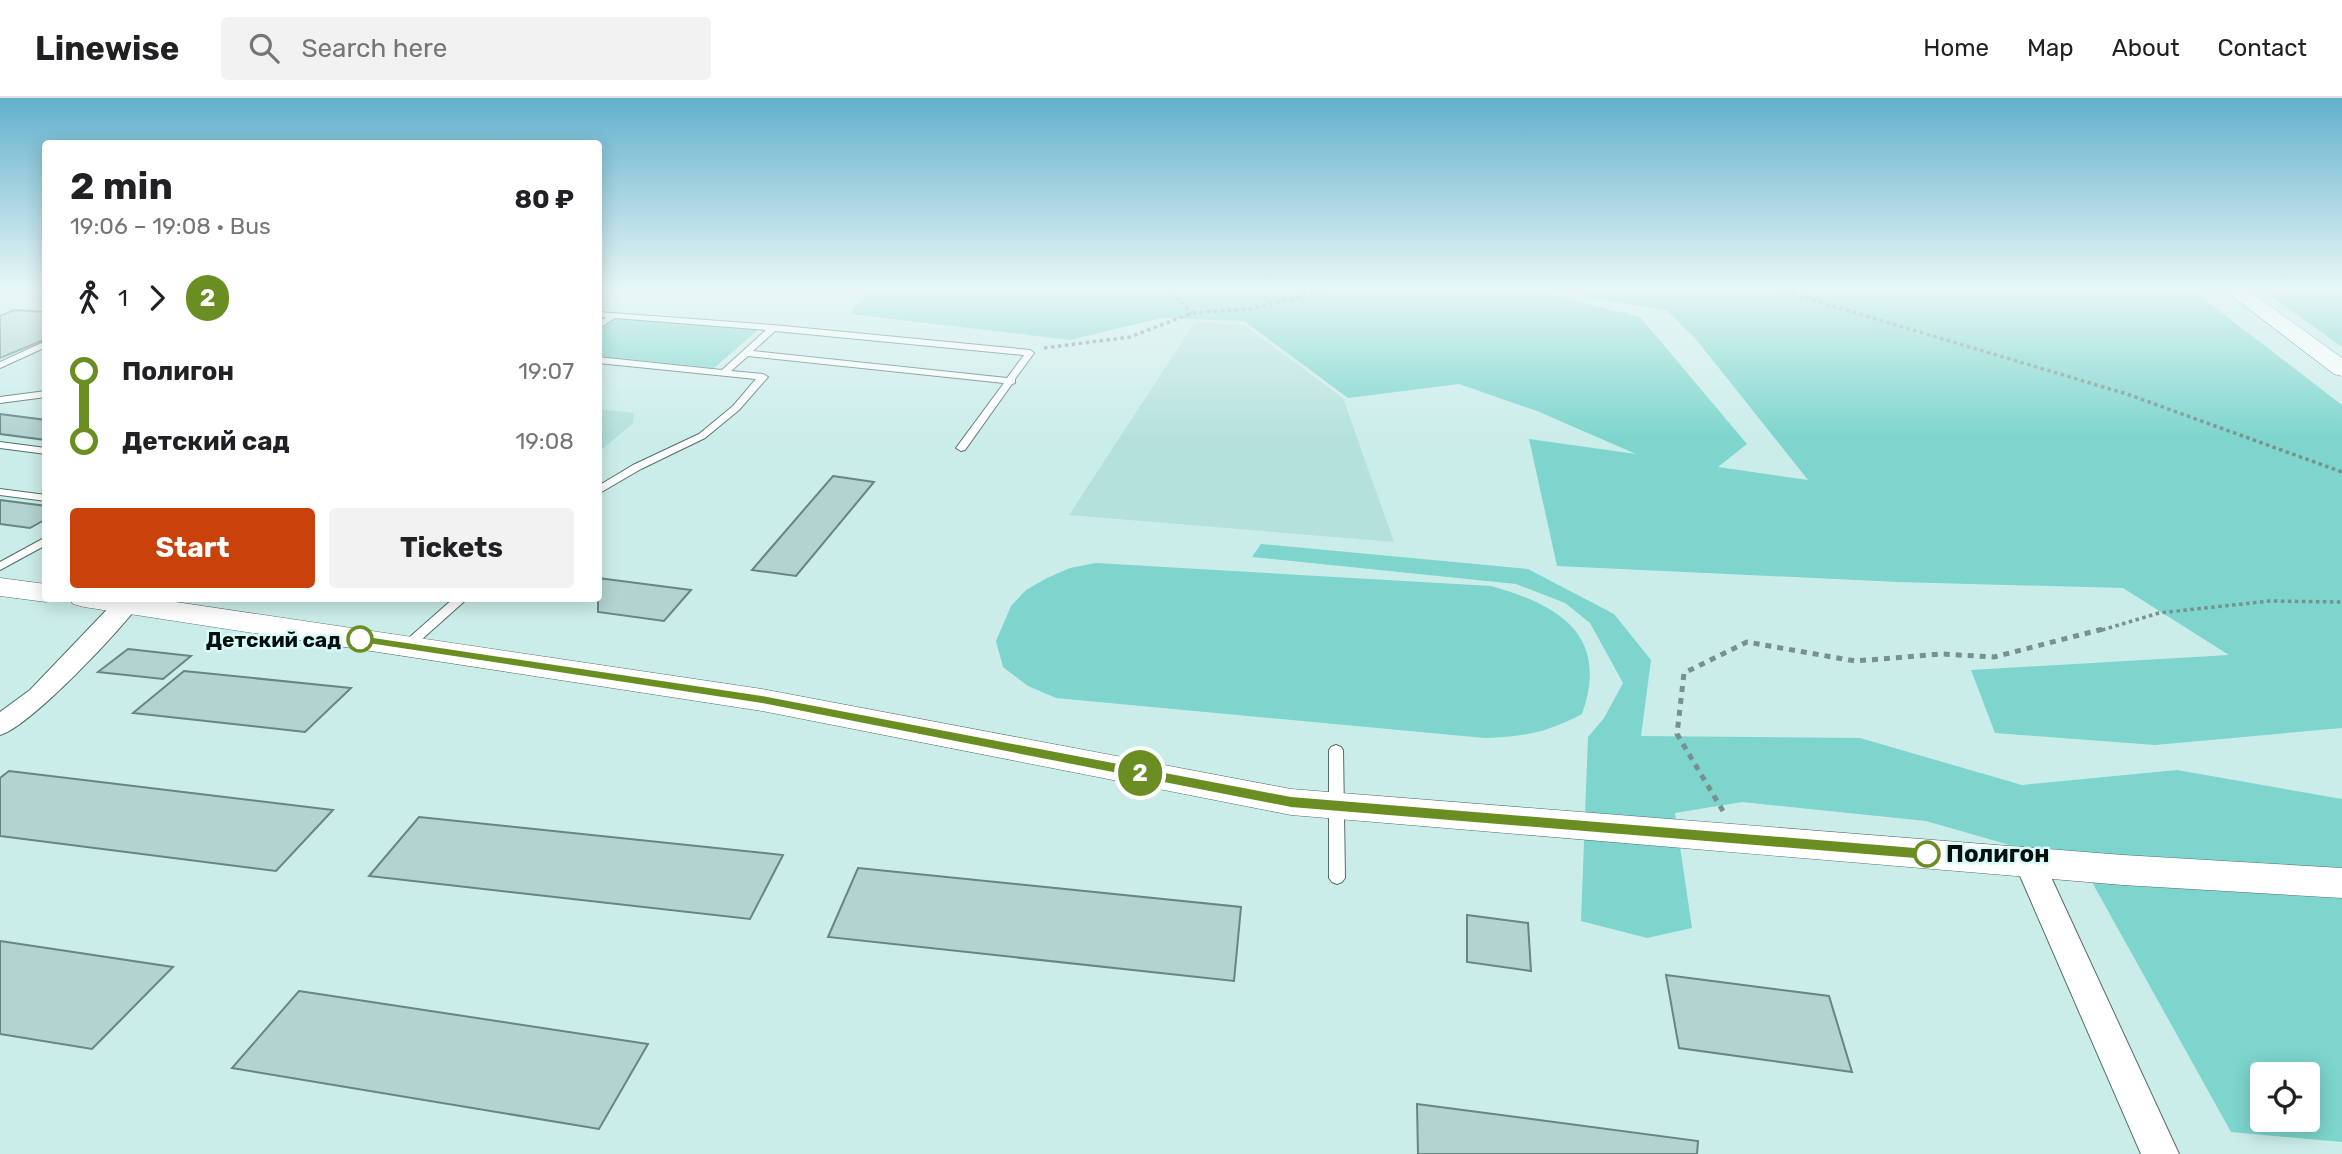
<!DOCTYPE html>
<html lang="en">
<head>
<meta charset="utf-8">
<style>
	:root { --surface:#fff; --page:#f2f2f2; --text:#202124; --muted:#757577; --line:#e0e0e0; --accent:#c9420b }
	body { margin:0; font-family:Rubik,sans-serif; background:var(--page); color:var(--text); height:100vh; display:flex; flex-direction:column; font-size:26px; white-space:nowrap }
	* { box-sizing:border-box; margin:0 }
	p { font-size:23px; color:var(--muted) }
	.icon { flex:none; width:38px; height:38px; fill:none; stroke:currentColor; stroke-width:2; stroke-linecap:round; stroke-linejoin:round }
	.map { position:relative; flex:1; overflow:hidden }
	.drawer { position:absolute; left:42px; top:42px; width:560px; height:462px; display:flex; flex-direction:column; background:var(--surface); border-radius:7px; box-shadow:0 4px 18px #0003 }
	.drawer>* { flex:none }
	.badge { padding:0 14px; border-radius:23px; font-size:24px; line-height:46px }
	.fabs { position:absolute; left:2250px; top:964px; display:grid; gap:14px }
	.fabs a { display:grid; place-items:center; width:70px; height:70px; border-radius:7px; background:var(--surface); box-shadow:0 4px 18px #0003; font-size:35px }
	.map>.badge { position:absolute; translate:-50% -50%; box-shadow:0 0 0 4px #fff }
	.legs { display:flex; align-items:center; gap:10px; height:77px; padding:0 28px; font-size:23px }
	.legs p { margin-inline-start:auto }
	.overview { display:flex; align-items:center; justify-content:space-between; height:119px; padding:0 28px }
	h1 { font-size:38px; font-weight:700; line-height:52px }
	.primary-button { display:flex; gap:14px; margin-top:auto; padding:14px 28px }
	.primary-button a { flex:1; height:80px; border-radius:7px; background:var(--accent); color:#fff; font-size:28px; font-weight:700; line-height:80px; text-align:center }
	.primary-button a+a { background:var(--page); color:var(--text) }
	ul { padding:0 28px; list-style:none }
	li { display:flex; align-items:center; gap:24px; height:70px; font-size:26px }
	li i { display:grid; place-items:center; width:10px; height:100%; margin:0 9px; background:currentColor }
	li i::after { content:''; width:18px; height:18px; margin:-9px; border:5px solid; border-radius:50%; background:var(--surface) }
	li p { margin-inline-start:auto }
	li:first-child i { background:linear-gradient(#0000 50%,currentColor 0) }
	li:last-child i { background:linear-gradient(currentColor 50%,#0000 0) }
	header { display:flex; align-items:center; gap:42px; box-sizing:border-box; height:98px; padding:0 35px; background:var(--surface); border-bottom:2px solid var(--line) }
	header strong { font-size:33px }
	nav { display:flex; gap:38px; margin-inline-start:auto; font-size:24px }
	.search { width:490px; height:63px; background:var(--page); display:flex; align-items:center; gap:18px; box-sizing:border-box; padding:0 24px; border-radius:7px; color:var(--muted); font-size:26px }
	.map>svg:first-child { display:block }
	.built { fill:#b5e1dc }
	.green { fill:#7dd5cd; fill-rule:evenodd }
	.building { fill:#b2d3cf; stroke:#668683; stroke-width:2 }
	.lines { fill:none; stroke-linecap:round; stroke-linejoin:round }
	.service-casing { stroke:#516f6c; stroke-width:2 }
	.minor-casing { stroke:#516f6c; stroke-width:2 }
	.tertiary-casing { stroke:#516f6c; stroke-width:1 }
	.path-far1 { stroke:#78908e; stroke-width:3.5; stroke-dasharray:3.5 3.5; stroke-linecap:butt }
	.path { stroke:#78908e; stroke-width:5; stroke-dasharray:6 6; stroke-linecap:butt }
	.service { fill:#fff; fill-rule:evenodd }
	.minor { fill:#fff; fill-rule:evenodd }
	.tertiary { fill:#fff; fill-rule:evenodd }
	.line-1 { fill:#6b8e23; stroke:#fff; stroke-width:2 }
	.stop-1-dot { fill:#fff; stroke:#6b8e23; stroke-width:3.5 }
	.labels { text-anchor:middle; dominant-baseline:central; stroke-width:5; stroke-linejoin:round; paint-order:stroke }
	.stop-label { font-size:21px; font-weight:bold; fill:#030e0d; stroke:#d8fbf7; text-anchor:end }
	.near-stop-label { font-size:24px; font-weight:bold; fill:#030e0d; stroke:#d8fbf7; text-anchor:start }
</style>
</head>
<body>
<header>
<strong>Linewise</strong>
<div class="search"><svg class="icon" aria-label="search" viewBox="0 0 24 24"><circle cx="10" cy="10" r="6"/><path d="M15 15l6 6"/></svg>Search here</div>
<nav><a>Home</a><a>Map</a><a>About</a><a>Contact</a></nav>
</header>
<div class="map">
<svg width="2342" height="1056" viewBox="0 0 2342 1056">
	<rect width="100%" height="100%" fill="#cbedea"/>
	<!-- built -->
	<path class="built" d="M1195,224L1244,227L1343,300L1394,444L1069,417Z
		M599,311L634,315L633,325L599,354Z"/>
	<!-- green -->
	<path class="green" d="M855,192L1263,194L1269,192H1531L1640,219L1747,346L1718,369L1808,382L1695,240L1667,213L1553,192H1849L1867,196H1957V192H2192L2342,307V630L2155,647L1995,635L1971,572L2229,557L2123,490L1898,484L1557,468L1529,341L1636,356L1537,313L1459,286L1348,300L1244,223L1161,220L1070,242L850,216L868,194Z
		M2263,192H2342V249Z
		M618,219L759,231L714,270L599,258L598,233Z
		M1261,446L1528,471L1614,516L1651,562L1641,638L1860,640L2022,687L2177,672L2342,701V1044L2231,1034L2083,768L1926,723L1742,704L1675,715L1692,830L1647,840L1581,823L1588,639L1604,620L1623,585L1590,525L1565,505L1516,486L1252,459ZM2263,976H2308V1022H2263Z
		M1096,465L1491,488C1559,507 1610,537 1582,616C1548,634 1524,639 1485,640L1056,600L1028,588L1003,569L996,543L1011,508L1026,492L1047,480L1070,470Z"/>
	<!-- building -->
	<path class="building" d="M14,212L46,214V241L0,260V218Z
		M0,316L46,322V342L0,336Z
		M833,378L874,384L796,478L752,472Z
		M0,402L46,408V421L30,430L0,426Z
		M598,480L691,492L664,523L598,514Z
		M128,551L191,558L163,581L98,574Z
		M184,573L351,590L305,634L133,615Z
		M9,673L333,712L276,773L0,738V680Z
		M419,719L783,757L750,821L369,778Z
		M858,770L1241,809L1234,883L828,839Z
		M1467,817L1528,825L1531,873L1467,864Z
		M0,843L173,869L92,951L0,936Z
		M1666,877L1829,898L1852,974L1679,950Z
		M299,893L648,946L599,1031L232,970Z
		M1417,1006L1698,1043L1697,1056H1418Z"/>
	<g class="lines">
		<!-- service casing -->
		<g class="service-casing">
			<path id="service" d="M598,214L773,227L1030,252L1034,255L1015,281V285L1012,286L965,352L961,353L956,350L1004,285L748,258L731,273L763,276L768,279L739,312L705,340L641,371L598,396V388L633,367L699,336L733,308L756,281L598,265V259L722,272L766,232L615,220L598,231V225L606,219H598ZM775,233L1024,257L1007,280L753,253Z
				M46,243V249L0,270V264Z
				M46,293V299L0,305V299Z
				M0,344L46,350V356L0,350Z
				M0,391L46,397V403L0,397Z
				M46,439V447L0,472V464Z
				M454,500H468L411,551H403L401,548L403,545Z
				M1336,647L1341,649L1343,652L1345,780L1342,784L1337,786L1332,784L1329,780V652L1331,649Z"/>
		</g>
		<!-- minor casing -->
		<g class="minor-casing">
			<path id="minor" d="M118,500H144C124,529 30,629 0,637V614L30,592Z
				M2029,753L2040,756L2044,764L2179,1056H2141L2014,764L2018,756Z"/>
		</g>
		<!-- tertiary casing -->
		<g class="tertiary-casing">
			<path id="tertiary" d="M2224,192H2248L2342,260V278L2334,276Z
				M0,480L46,486V500H57L46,504L0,498Z
				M69,500H149L762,591L1291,691L2123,757L2342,770V800L2123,787L1291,717L762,613L84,509L73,506Z"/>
		</g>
		<!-- path-far1 -->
		<path class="path-far1" d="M1174,192L1177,201L1192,215
			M1779,192L2127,296L2342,374
			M1044,250L1130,239L1192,215L1250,211L1329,192
			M2102,532L2159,515L2270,503L2342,504"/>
		<!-- path -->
		<path class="path" d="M1723,713L1677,636L1684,575L1747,544L1855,563L1942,556L1994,559L2107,530"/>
		<!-- service -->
		<use href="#service" class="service"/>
		<!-- minor -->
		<use href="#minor" class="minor"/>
		<!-- tertiary -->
		<use href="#tertiary" class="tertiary"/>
	</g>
	<!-- sky -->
	<linearGradient id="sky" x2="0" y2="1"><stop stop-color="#62b0cc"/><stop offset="0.56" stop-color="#e8f7f6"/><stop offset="1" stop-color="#e8f7f6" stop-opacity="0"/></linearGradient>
	<rect width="2342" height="340" fill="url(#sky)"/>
	<!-- line-1 -->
	<path class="line-1" d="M360,537L762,597L1291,698L1927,750L1936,756L1927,762L1291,710L762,606L355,544L353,541Z"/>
	<!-- markers -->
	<g class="stop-1-dot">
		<circle cx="360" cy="541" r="12"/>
		<circle cx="1927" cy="756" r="12"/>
	</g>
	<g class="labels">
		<!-- stop labels -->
		<g class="stop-label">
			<text x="341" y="541">Детский сад</text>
		</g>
		<!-- near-stop labels -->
		<g class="near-stop-label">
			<text x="1946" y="756">Полигон</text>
		</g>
	</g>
</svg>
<div class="fabs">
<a><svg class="icon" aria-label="locate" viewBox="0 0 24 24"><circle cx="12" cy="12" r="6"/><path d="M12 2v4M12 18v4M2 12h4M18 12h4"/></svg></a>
</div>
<b class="badge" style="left:1140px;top:675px;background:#6b8e23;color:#fff">2</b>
<section class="drawer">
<div class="overview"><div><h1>2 min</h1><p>19:06 – 19:08 · Bus</p></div><b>80 ₽</b></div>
<div class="legs"><svg class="icon" aria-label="walk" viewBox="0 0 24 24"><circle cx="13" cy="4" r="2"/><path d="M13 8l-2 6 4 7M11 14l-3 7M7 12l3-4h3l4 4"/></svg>1<svg class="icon" aria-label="forward" viewBox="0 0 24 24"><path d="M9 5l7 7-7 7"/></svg><b class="badge" style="background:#6b8e23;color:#fff">2</b></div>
<ul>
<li><i style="color:#6b8e23"></i><b>Полигон</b><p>19:07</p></li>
<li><i style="color:#6b8e23"></i><b>Детский сад</b><p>19:08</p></li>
</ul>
<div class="primary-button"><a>Start</a><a>Tickets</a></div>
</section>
</div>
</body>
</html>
